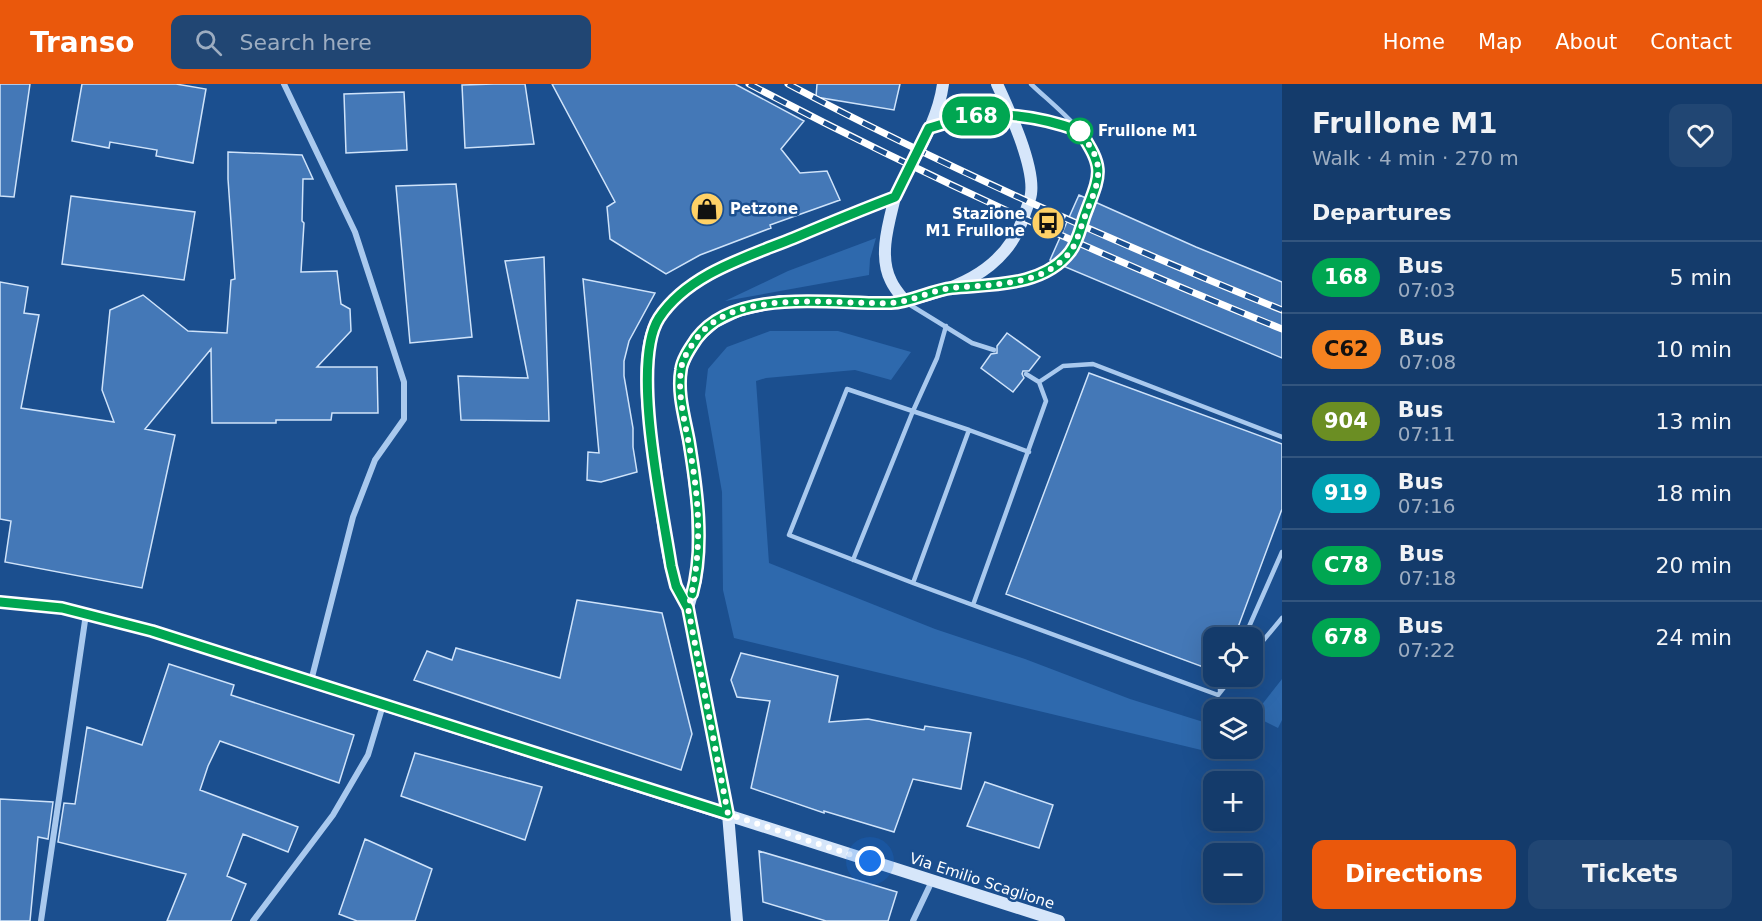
<!DOCTYPE html>
<html lang="en">
<head>
<meta charset="utf-8">
<style>
	:root { --surface:#143b6b; --page:#214673; --text:#f1f3f6; --muted:#9dadc1; --line:#33557e; --accent:#ea580c }
	body { margin:0; font-family:"DejaVu Sans",sans-serif; background:var(--page); color:var(--text); height:100vh; display:flex; flex-direction:column; font-size:22px; white-space:nowrap }
	* { box-sizing:border-box; margin:0 }
	p { font-size:20px; color:var(--muted) }
	.icon { flex:none; width:33px; height:33px; fill:none; stroke:currentColor; stroke-width:2; stroke-linecap:round; stroke-linejoin:round }
	.map { position:relative; flex:1; overflow:hidden }
	.panel { display:flex; flex-direction:column; background:var(--surface); width:480px }
	.panel>* { flex:none }
	.badge { padding:0 12px; border-radius:20px; font-size:21px; line-height:39px }
	.fabs { position:absolute; left:1203px; top:543px; display:grid; gap:12px }
	.fabs a { display:grid; place-items:center; width:60px; height:60px; border-radius:12px; background:var(--surface); box-shadow:0 6px 24px #0002,0 0 0 2px var(--line); font-size:30px }
	.you { position:absolute; width:30px; height:30px; margin:-15px; border:4px solid #fff; border-radius:50%; background:#1a73e8; box-shadow:0 0 0 9px #1a73e833 }
	.map>.badge { position:absolute; translate:-50% -50%; box-shadow:0 0 0 3px #fff }
	h2 { padding:0 30px; font-size:22px; line-height:54px }
	.round { display:grid; place-items:center; flex:none; width:63px; height:63px; border-radius:12px; background:var(--page) }
	.head { display:flex; align-items:center; justify-content:space-between; height:102px; padding:0 30px }
	h1 { font-size:28px; font-weight:600; line-height:45px }
	.primary-button { display:flex; gap:12px; margin-top:auto; padding:12px 30px }
	.primary-button a { flex:1; height:69px; border-radius:12px; background:var(--accent); color:#fff; font-size:24px; font-weight:600; line-height:69px; text-align:center }
	.primary-button a+a { background:var(--page); color:var(--text) }
	ul { padding:0; list-style:none }
	li { display:flex; align-items:center; gap:18px; height:72px; padding:0 30px; border-top:2px solid var(--line) }
	li div { flex:1 }
	li b { display:block; font-size:22px }
	li em { font-style:normal }
	li .badge { min-width:66px; font-weight:700; text-align:center }
	header { display:flex; align-items:center; gap:36px; box-sizing:border-box; height:84px; padding:0 30px; background:var(--accent); color:#fff }
	header strong { font-size:28px }
	nav { display:flex; gap:33px; margin-inline-start:auto; font-size:21px }
	.search { width:420px; height:54px; background:var(--page); display:flex; align-items:center; gap:15px; box-sizing:border-box; padding:0 21px; border-radius:12px; color:var(--muted); font-size:22px }
	main { display:flex; flex:1; min-height:0 }
	.map>svg:first-child { display:block }
	.green { fill:#2e69ad }
	.building { fill:#4478b7; stroke:#cfe3fa; stroke-width:1.5 }
	.lines { fill:none; stroke-linecap:round; stroke-linejoin:round }
	.lane { stroke:#a9c9ee; stroke-width:4.5 }
	.street { stroke:#a9c9ee; stroke-width:6 }
	.secondary { stroke:#d6e6fa; stroke-width:12 }
	.rail-casing { stroke:#fff; stroke-width:7 }
	.rail { stroke:#1b4f8f; stroke-width:4.5; stroke-dasharray:14; stroke-linecap:butt }
	.line-casing { stroke:#fff; stroke-width:14 }
	.line { stroke:#00a651; stroke-width:9 }
	.walk { stroke:#fff; stroke-width:6; stroke-dasharray:0 10.8 }
	.stop-dot { fill:#fff; stroke:#00a651; stroke-width:3 }
	.labels { text-anchor:middle; dominant-baseline:central; stroke-width:5; stroke-linejoin:round; paint-order:stroke }
	.stop-label { font-size:15px; font-weight:bold; fill:#fff; stroke:#1b4f8f; text-anchor:start }
	.poi-label { font-size:15px; font-weight:bold; fill:#fff; stroke:#1b4f8f; text-anchor:start }
	.street-label { font-size:15px; fill:#fff; stroke:#1b4f8f }
</style>
</head>
<body>
<header>
<strong>Transo</strong>
<div class="search"><svg class="icon" aria-label="search" viewBox="0 0 24 24"><circle cx="10" cy="10" r="6"/><path d="M15 15l6 6"/></svg>Search here</div>
<nav><a>Home</a><a>Map</a><a>About</a><a>Contact</a></nav>
</header>
<main>
<div class="map">
<svg width="1282" height="837" viewBox="0 0 1282 837">
	<rect width="100%" height="100%" fill="#1b4f8f"/>
	<!-- green -->
	<path class="green" d="M876,154L870,175L869,191L725,217L788,187Z
		M770,247H838L911,268L891,296L855,286L766,294L756,297L769,479L935,545L1025,575L1130,615L1213,641L1214,664L1249,665L1243,676L734,554L723,506L722,408L705,311L708,285L727,263Z
		M1282,595V636L1278,644L1264,637L1253,658V632Z"/>
	<!-- building -->
	<path class="building" d="M0,0H30L14,113L0,112Z
		M82,0H176L206,5L193,79L156,72L157,66L110,58L109,64L72,57Z
		M494,0H525L534,60L465,64L462,1Z
		M552,0H735L804,37L781,65L800,89L827,87L840,116L770,141L771,144L700,171L666,190L610,155L607,123L615,118Z
		M817,0H900L894,26L816,13Z
		M404,8L407,66L346,69L344,10Z
		M228,68L302,71L313,95H303L302,137L304,139L301,188L337,187L341,220L350,225L351,247L317,283H377L378,329H332L331,336H276V339H212L211,265L145,345L175,351L142,504L5,478L11,437L0,435V198L28,203L24,229L39,231L21,324L114,338L102,306L110,226L143,211L188,247L227,249L231,196L235,195L228,95Z
		M456,100L472,253L410,259L396,102Z
		M1079,111L1086,114L1074,151L1067,164L1054,177L1050,176Z
		M71,112L195,128L184,196L62,180Z
		M1095,118L1196,163L1282,198V274L1063,182L1078,165Z
		M544,173L549,337L461,336L458,292L528,294L505,177Z
		M583,195L655,209L629,257L624,277V292L633,344V363L637,388L601,398L587,396L588,368L599,369Z
		M1007,249L1040,273L1029,287H1023L1022,290L1024,294L1013,308L981,284L991,270L997,269V262Z
		M1089,289L1282,360V425L1234,554H1214V587L1006,510Z
		M577,516L662,529L692,650L681,686L414,596L427,567L452,576L456,564L560,594Z
		M741,569L838,592L829,638L868,635L924,646L925,642L971,649L961,705L913,695L894,748L824,727V729L751,704L770,617L737,613L731,596Z
		M169,580L234,601L231,611L354,651L339,699L220,657L208,682L200,706L298,743L288,768L243,750L227,792L246,800L231,837H167L186,790L58,758L64,719L75,720L87,643L142,661Z
		M415,669L542,703L525,756L401,712Z
		M985,698L1053,721L1039,764L967,742Z
		M0,715L53,718L48,755L38,753L30,837H0Z
		M365,755L432,785L415,837H357L339,830Z
		M759,767L897,808L888,837H826L763,818Z"/>
	<g class="lines">
		<!-- lane -->
		<path class="lane" d="M933,43C946,39 961,34 974,32C1009,28 1045,35 1077,46
			M960,203C996,201 1047,200 1071,167C1079,156 1082,138 1087,125C1093,109 1102,92 1097,76C1086,45 1054,22 1031,0
			M907,219L972,259L994,266
			M1039,298L1063,282L1093,280L1282,353
			M1029,368L969,346L913,499L1218,611L1233,592
			M853,476L913,327L937,274L946,242
			M913,499L789,451L847,305L969,346
			M973,521L1046,317L1039,298L1026,290
			M1244,554L1282,468
			M1252,570L1282,534
			M1220,606L1226,592"/>
		<!-- street -->
		<path class="street" d="M284,0L355,148L404,298V335L375,376L353,433L311,597
			M41,837L86,530
			M253,837L333,731L368,671L383,621
			M913,837L932,797"/>
		<!-- secondary -->
		<path class="secondary" d="M895,113C889,138 878,172 891,197C894,204 900,211 905,217
			M0,518L62,524L152,547L1059,837
			M688,524L696,496L698,470L697,421L692,378L680,309L681,285L687,270L699,252L715,238L738,227L780,217L893,219C948,209 1005,190 1024,132C1026,125 1030,117 1031,110C1035,82 1009,26 997,0
			M737,837L728,730L688,524C684,516 679,508 676,500C663,464 661,417 655,379C649,340 637,269 658,235C686,191 749,173 794,154C827,140 861,127 895,113C912,77 938,39 943,0"/>
		<!-- rail casing -->
		<g class="rail-casing">
			<path id="rail" d="M749,0C922,91 1101,172 1282,245
				M788,0C948,85 1114,158 1282,226"/>
		</g>
		<!-- rail -->
		<use href="#rail" class="rail"/>
	</g>
	<g class="lines">
		<!-- line casing -->
		<g class="line-casing">
			<path id="line" d="M0,518L62,524L152,547L728,730L688,524L676,502L671,482C663,428 630,279 659,234C688,190 747,173 794,154C827,140 861,126 895,113L929,44C944,40 959,34 974,32C1010,28 1047,35 1080,47C1105,86 1101,88 1085,131C1081,142 1078,158 1070,168C1043,203 992,200 952,204C932,206 912,218 891,219C836,221 736,202 697,254C691,263 682,275 681,286C677,309 685,335 689,357C697,406 705,462 692,510"/>
		</g>
		<!-- line -->
		<use href="#line" class="line"/>
		<!-- walk -->
		<path class="walk" d="M870,777L728,730L688,524C702,475 700,422 691,372C687,345 677,314 681,286C682,275 690,263 697,254C734,203 836,221 891,219C912,218 931,206 952,204C991,200 1043,203 1070,168C1077,159 1080,145 1084,135C1090,117 1102,97 1097,78C1095,67 1085,56 1080,47"/>
	</g>
	<!-- icons -->
	<defs>
		<g id="shop-disc" transform="scale(1.725)"><circle r="9.5" fill="#ffd166" stroke="#1b4f8f"/><path d="M-5-2.5h2.3a2.7 3.5 0 0 1 5.4 0H5L5.5 6h-11ZM-1.5-2.5h3a1.5 2.3 0 0 0-3 0Z" fill="#111"/></g>
		<g id="bus-disc" transform="scale(1.725)"><circle r="9.5" fill="#ffd166" stroke="#1b4f8f"/><path d="M-5-6H5V4H4V6H2V4H-2V6H-4V4H-5ZM-3.5-4V0h7V-4ZM-3.5 1.2v1.5H-2V1.2ZM2 1.2v1.5H3.5V1.2Z" fill="#111"/></g>
	</defs>
	<g fill-rule="evenodd">
		<use href="#shop-disc" x="707" y="125"/>
		<use href="#bus-disc" x="1048" y="139"/>
	</g>
	<!-- markers -->
	<circle class="stop-dot" cx="1080" cy="47" r="12"/>
	<g class="labels">
		<!-- stop labels -->
		<g class="stop-label">
			<text x="1098" y="47">Frullone M1</text>
		</g>
		<!-- poi labels -->
		<g class="poi-label">
			<text x="730" y="125">Petzone</text>
			<text x="1025" y="130" text-anchor="end">Stazione<tspan x="1025" dy="17">M1 Frullone</tspan></text>
		</g>
		<!-- street labels -->
		<g class="street-label">
			<text transform="translate(982 797) rotate(18)">Via Emilio Scaglione</text>
		</g>
	</g>
</svg>
<div class="fabs">
<a><svg class="icon" aria-label="locate" viewBox="0 0 24 24"><circle cx="12" cy="12" r="6"/><path d="M12 2v4M12 18v4M2 12h4M18 12h4"/></svg></a>
<a><svg class="icon" aria-label="layers" viewBox="0 0 24 24"><path d="M12 4l9 5-9 5-9-5zM3 14l9 5 9-5"/></svg></a>
<a>+</a>
<a>−</a>
</div>
<div class="you" style="left:870px;top:777px"></div>
<b class="badge" style="left:976px;top:32px;background:#00a651;color:#fff">168</b>
</div>
<section class="panel">
<div class="head"><div><h1>Frullone M1</h1><p>Walk · 4 min · 270 m</p></div><a class="round"><svg class="icon" aria-label="heart" viewBox="0 0 24 24"><path d="M12 20l-8-8c-3-5 5-10 8-4 3-6 11-1 8 4z"/></svg></a></div>
<h2>Departures</h2>
<ul>
<li><span class="badge" style="background:#00a651;color:#fff">168</span><div><b>Bus</b><p>07:03</p></div><em>5 min</em></li>
<li><span class="badge" style="background:#f58220;color:#111">C62</span><div><b>Bus</b><p>07:08</p></div><em>10 min</em></li>
<li><span class="badge" style="background:#6b8e23;color:#fff">904</span><div><b>Bus</b><p>07:11</p></div><em>13 min</em></li>
<li><span class="badge" style="background:#00a3b4;color:#fff">919</span><div><b>Bus</b><p>07:16</p></div><em>18 min</em></li>
<li><span class="badge" style="background:#00a651;color:#fff">C78</span><div><b>Bus</b><p>07:18</p></div><em>20 min</em></li>
<li><span class="badge" style="background:#00a651;color:#fff">678</span><div><b>Bus</b><p>07:22</p></div><em>24 min</em></li>
</ul>
<div class="primary-button"><a>Directions</a><a>Tickets</a></div>
</section>
</main>
</body>
</html>
